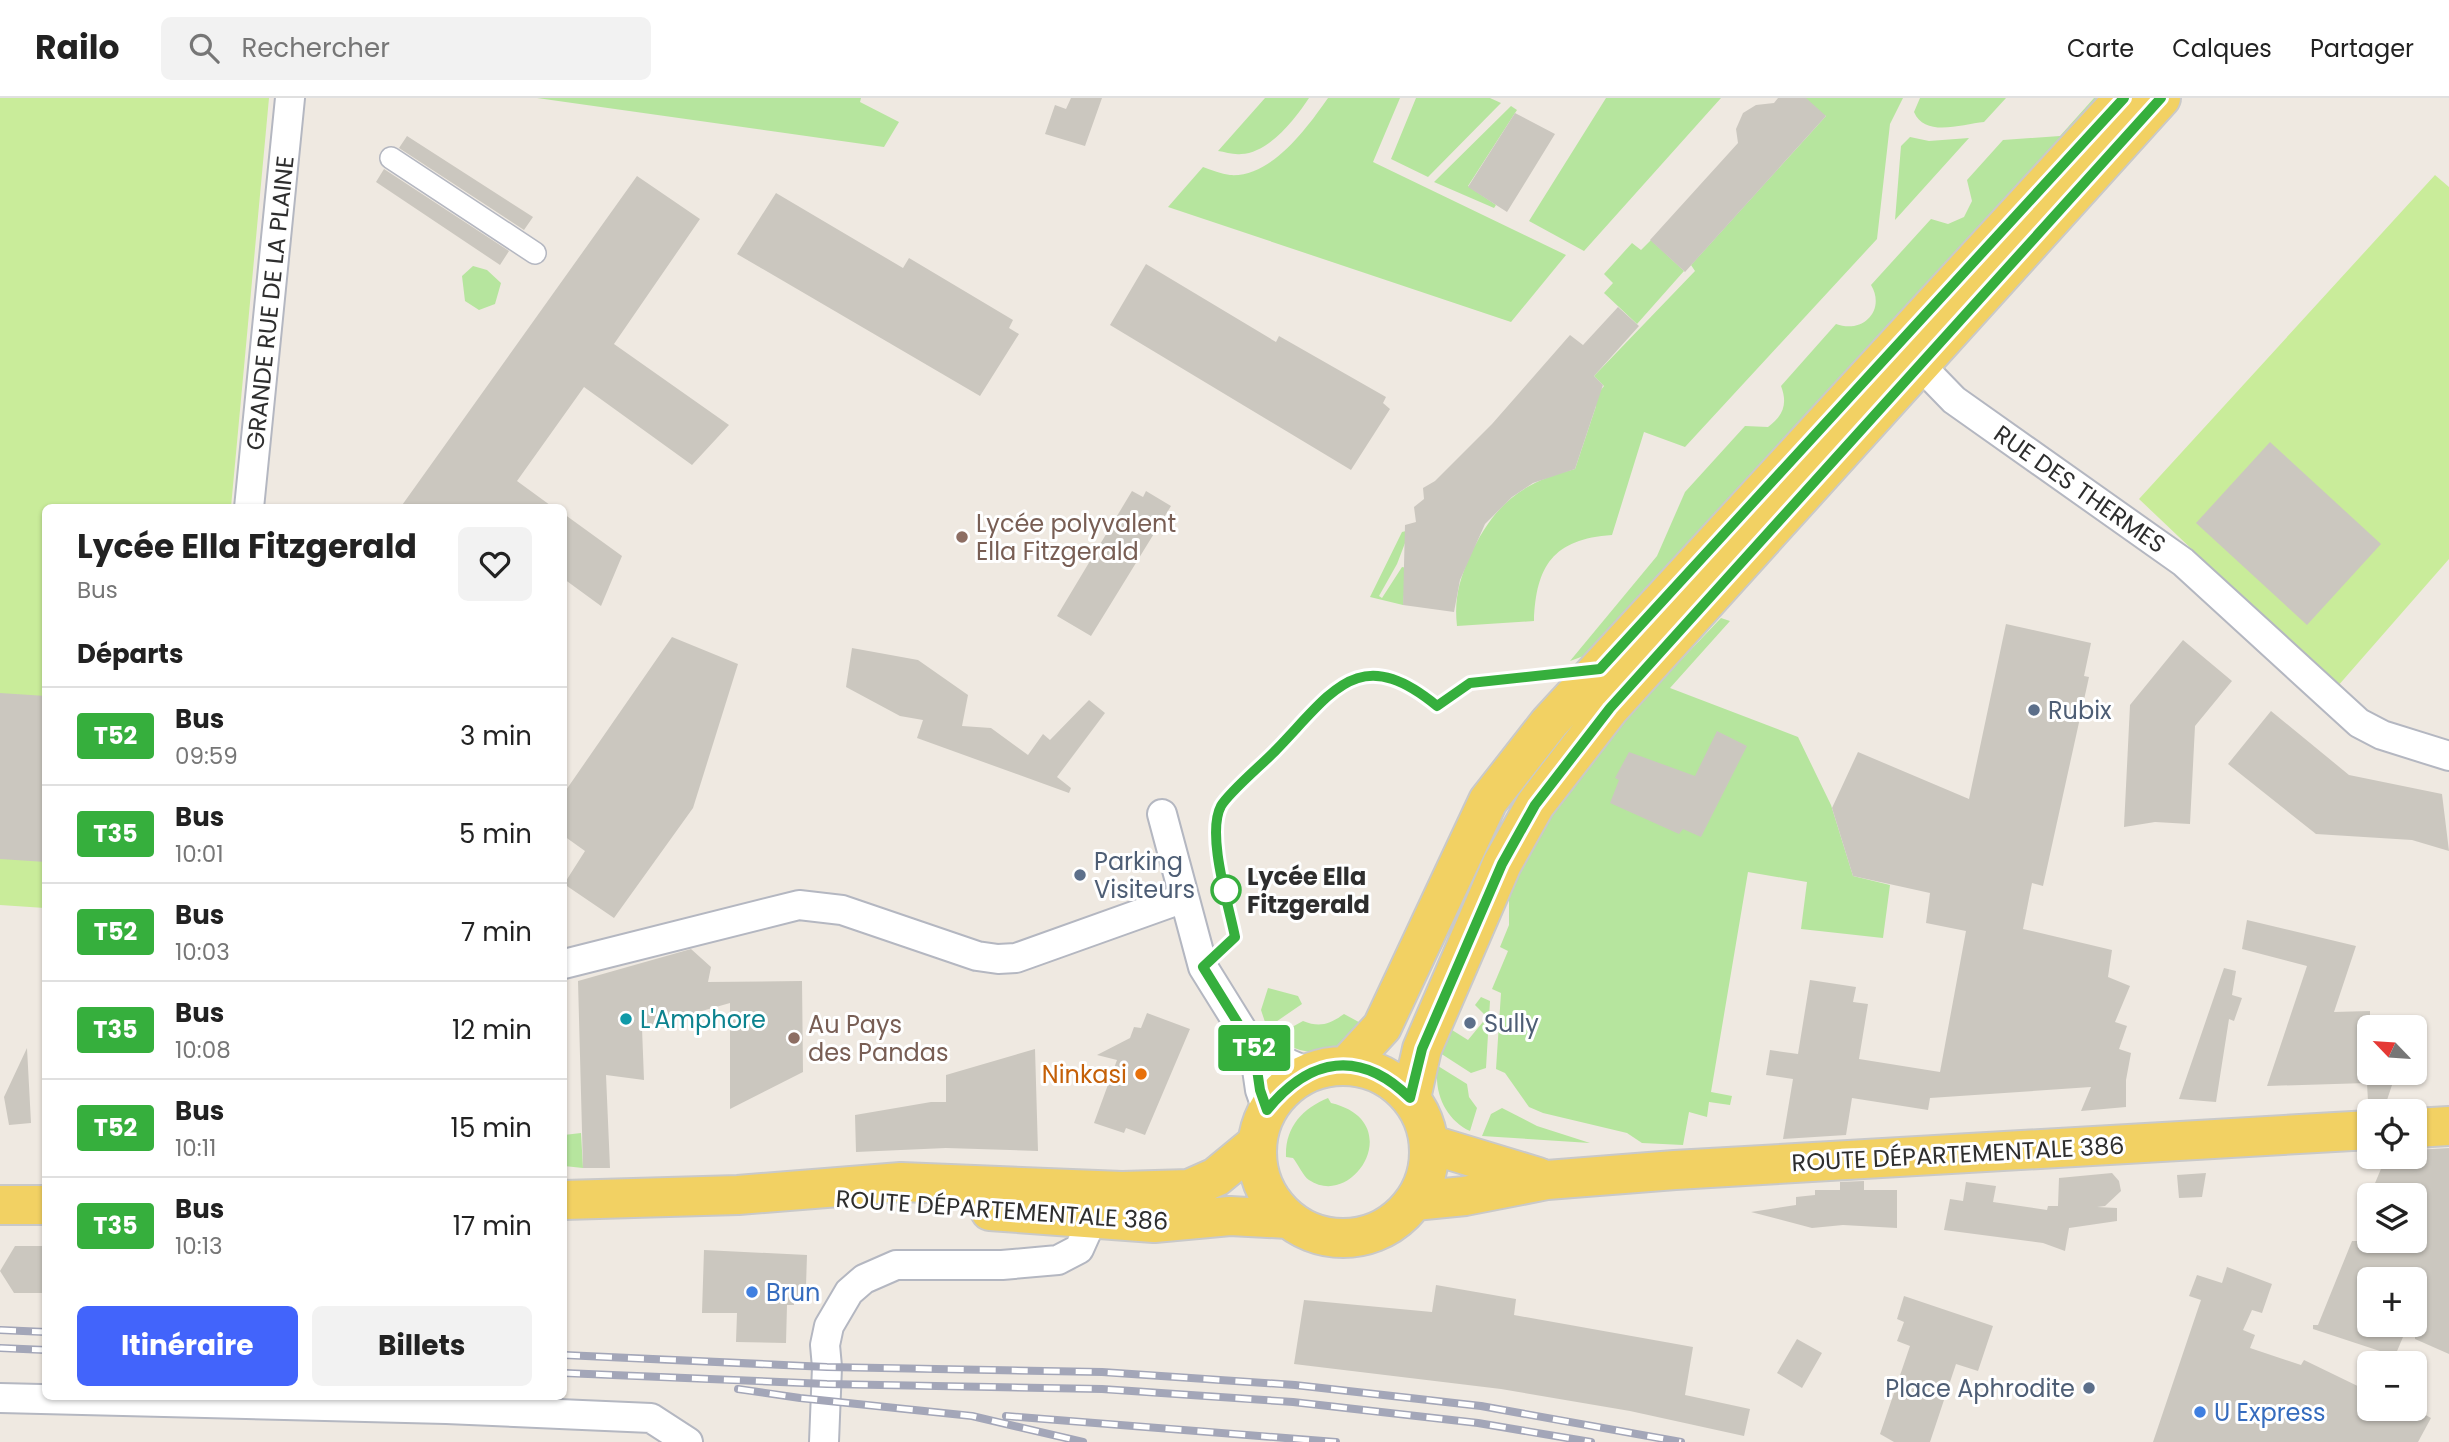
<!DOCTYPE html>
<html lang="fr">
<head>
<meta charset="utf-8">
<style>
	:root { --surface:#fff; --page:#f2f2f2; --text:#222; --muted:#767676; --line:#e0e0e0; --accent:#4264fb }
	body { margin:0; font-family:Poppins,sans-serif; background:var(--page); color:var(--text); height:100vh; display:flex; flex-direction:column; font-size:26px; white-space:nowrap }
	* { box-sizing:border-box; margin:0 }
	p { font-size:23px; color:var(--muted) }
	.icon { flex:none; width:38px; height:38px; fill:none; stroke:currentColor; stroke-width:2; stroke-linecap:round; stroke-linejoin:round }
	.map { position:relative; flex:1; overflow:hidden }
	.sheet { position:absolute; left:42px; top:406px; width:525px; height:896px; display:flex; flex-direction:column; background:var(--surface); border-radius:10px; box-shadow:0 2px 5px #0004 }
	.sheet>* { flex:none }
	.badge { padding:0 14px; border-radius:5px; font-size:24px; line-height:46px }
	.needle { width:46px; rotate:295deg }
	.fabs { position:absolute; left:2357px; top:917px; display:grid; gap:14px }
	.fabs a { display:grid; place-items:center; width:70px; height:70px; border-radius:10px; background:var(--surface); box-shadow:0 2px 5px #0004; font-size:35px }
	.map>.badge { position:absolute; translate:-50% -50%; box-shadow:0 0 0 4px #fff }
	h2 { padding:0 35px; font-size:26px; line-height:63px }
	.round { display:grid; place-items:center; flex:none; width:74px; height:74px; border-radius:10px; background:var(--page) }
	.head { display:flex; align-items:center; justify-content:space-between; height:119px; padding:0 35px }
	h1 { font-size:33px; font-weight:700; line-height:52px }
	.primary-button { display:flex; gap:14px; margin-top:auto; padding:14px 35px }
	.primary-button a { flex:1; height:80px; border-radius:10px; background:var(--accent); color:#fff; font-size:28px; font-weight:700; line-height:80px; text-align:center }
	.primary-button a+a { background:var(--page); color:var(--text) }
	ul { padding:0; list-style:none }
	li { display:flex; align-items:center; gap:21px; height:98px; padding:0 35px; border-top:2px solid var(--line) }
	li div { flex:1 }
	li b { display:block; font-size:26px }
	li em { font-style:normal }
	li .badge { min-width:77px; font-weight:700; text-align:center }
	header { display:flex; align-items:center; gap:42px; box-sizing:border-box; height:98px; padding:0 35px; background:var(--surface); border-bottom:2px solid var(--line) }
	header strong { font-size:33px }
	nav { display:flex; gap:38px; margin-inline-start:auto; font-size:24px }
	.search { width:490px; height:63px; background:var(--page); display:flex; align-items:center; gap:18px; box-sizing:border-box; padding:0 24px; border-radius:10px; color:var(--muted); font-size:26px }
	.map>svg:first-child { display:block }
	.green { fill:#b6e59e }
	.pitch { fill:#c9ec9a }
	.building { fill:#cbc7bf }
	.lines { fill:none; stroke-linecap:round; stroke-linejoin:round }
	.pedestrian-casing { stroke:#b4b7c1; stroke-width:24 }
	.minor-casing { stroke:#b4b7c1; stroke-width:32 }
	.primary-casing { stroke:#c9c9c9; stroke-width:42 }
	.pedestrian { stroke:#fff; stroke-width:21 }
	.minor { stroke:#fff; stroke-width:28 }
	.primary { stroke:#f2d163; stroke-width:38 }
	.rail-casing { stroke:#a3a6b8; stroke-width:8 }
	.rail { stroke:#fff; stroke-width:5; stroke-dasharray:16; stroke-linecap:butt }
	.line-casing { stroke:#fff; stroke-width:16 }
	.line { stroke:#36af3d; stroke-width:10 }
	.education-dot { fill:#8d6e63; stroke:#fff; stroke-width:2.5 }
	.service-dot { fill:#5c6f8a; stroke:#fff; stroke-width:2.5 }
	.stop-dot { fill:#fff; stroke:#36af3d; stroke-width:3.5 }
	.culture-dot { fill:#0f9aa8; stroke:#fff; stroke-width:2.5 }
	.food-dot { fill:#e8710a; stroke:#fff; stroke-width:2.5 }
	.shop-dot { fill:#3f7fe0; stroke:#fff; stroke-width:2.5 }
	.labels { text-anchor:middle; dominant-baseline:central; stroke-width:6; stroke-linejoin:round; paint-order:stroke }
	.street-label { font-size:24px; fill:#2e2e2e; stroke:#fff }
	.education-label { font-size:24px; fill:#785e54; stroke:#fff; text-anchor:start }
	.service-label { font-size:24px; fill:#4e5e75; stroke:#fff; text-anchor:start }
	.stop-label { font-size:24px; font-weight:bold; fill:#2e2e2e; stroke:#fff; text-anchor:start }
	.culture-label { font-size:24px; fill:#0d838f; stroke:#fff; text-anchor:start }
	.food-label { font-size:24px; fill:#c56008; stroke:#fff; text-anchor:end }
	.shop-label { font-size:24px; fill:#366cbe; stroke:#fff; text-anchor:start }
</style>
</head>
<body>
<header>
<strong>Railo</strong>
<div class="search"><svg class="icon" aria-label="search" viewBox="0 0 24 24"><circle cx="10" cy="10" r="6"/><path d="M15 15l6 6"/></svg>Rechercher</div>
<nav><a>Carte</a><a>Calques</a><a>Partager</a></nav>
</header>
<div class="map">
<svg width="2449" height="1344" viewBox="0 0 2449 1344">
	<rect width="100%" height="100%" fill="#efe9e1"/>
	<!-- green -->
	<path class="green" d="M537,0H861L860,4L899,24L884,49Z
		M1265,0H1309C1295,21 1269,55 1241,56C1234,57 1225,54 1218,53Z
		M1328,0H1400L1373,64L1566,157L1511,224L1168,109L1203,69C1212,72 1221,76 1230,77C1271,80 1307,30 1328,0Z
		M1416,0H1490L1501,5L1428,79L1391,61Z
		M1606,0H1721L1584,153L1529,123Z
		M1786,0H1903L1890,26L1877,141L1685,349L1644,334L1612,437C1553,441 1536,468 1534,523L1457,528C1454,502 1459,483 1469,460C1493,408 1519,385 1575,371L1596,308L1591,304L1604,288L1594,278L1695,173L1691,167L1826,18Z
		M1920,0H2006L1984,24C1962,26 1925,40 1914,14Z
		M2094,0H2105L1592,555L1570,563L1657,458L1685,394L1745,328L1768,329C1783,318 1788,306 1781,288L1836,226C1863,236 1886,212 1871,187L1931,121L1948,126L1964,119L1972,103L1967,82L2003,42L2060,38Z
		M1511,8L1517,12L1515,15L1468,88L1496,107L1494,110L1434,84Z
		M1910,39L1929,43L1969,40L1895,122L1901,48Z
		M1651,142L1684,173L1637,226L1604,195L1613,185L1604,176L1632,145L1641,152Z
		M473,168L487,172L501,185L495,206L479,212L465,203L462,178Z
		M1410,432L1397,466L1379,498L1382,500L1402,469L1407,470L1403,507L1370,499L1402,434Z
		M1721,520L1730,523L1670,590L1798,639L1831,707L1853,778L1890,787L1883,840L1801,831L1807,784L1748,774L1711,994L1732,998L1730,1007L1709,1004L1707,1019L1689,1014L1683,1047L1642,1045L1627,1035L1543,1015L1529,1009L1505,975L1496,971L1501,895L1492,891L1508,853L1500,849L1509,827V796L1540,731L1619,627Z
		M1268,890L1298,898L1302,906L1267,930L1261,912Z
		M1481,899L1490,903L1486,970L1471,975L1440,955L1452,932L1468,942L1487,919L1475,907Z
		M1344,916L1368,929C1337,954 1311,965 1274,939L1303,923C1320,930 1330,926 1344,916Z
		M1438,968L1467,986L1469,999L1477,1010L1470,1033C1446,1022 1433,994 1438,968Z
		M1328,1000L1331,1005C1408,1023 1354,1112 1309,1082C1303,1078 1298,1066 1293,1060L1286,1059C1285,1029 1302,1011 1328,1000Z
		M1502,1010L1537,1028L1590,1045L1482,1038L1491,1016Z
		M581,1035L583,1070L564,1068V1037Z"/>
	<!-- pitch -->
	<path class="pitch" d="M0,0H269L231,409L46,410L45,810L0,807Z
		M2435,77L2449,89V461L2337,589L2139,401Z"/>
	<!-- building -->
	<path class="building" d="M1071,0H1102L1085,48L1045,36L1055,7L1066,11Z
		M1778,0H1806L1826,18L1685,174L1650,142L1738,45L1736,31L1743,15L1756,7L1774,5Z
		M1515,15L1555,36L1507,114L1468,89Z
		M407,38L533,119L524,132L399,50Z
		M384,71L509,153L500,167L376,84Z
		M637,78L700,121L614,246L729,327L692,367L584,289L517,383L554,410H400Z
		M776,95L903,170L909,160L1013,222L1009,230L1019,236L980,298L737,156Z
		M1146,166L1276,244L1279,238L1386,299L1383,305L1390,311L1351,372L1110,227Z
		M1618,209L1639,228L1594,278L1603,287L1575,371L1533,385L1512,399L1485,426L1460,482L1454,514L1403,507L1405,427L1416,424L1414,409L1424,401L1423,390L1435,383L1492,326L1570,237L1583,247Z
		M2270,344L2381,446L2307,527L2196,425Z
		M1132,393L1143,399L1146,393L1171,408L1091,538L1057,518Z
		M564,416L622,458L601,508L564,481Z
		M2006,526L2091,545L2084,578L2089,579L2043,788L2032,785L2023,831L2112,852L2108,879L2130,888L2115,924L2127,928L2119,951L2131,955L2126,982V1009L2081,1013L2091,989L1930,1000L1928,1012L1852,1000L1846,1037L1783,1041L1793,981L1766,977L1770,952L1798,956L1810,882L1856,889L1853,904L1868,906L1859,961L1940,974L1966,833L1926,825L1930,795L1853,778L1832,710L1858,654L1969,701Z
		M672,539L738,566L693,710L614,820L564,786L585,753L564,738V695Z
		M2183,542L2232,583L2195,628L2190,726L2155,724L2124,729L2130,607Z
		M852,550L918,562L968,597L962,628L991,630L1028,657L1043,636L1050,642L1089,602L1105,615L1057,679L1071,690L1069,695L917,640L923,622L900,618L846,589Z
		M0,595L46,598V764L0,761Z
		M2271,613L2349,677L2442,696L2449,753L2412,742L2316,736L2228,666Z
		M1717,633L1747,648L1701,739L1683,731L1679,736L1610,705L1619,682L1615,680L1629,654L1695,678Z
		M2247,822L2356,848L2334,914L2370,913V975H2396L2387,1002L2368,1003L2367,985L2267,988L2307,868L2242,851Z
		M691,851L711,869L708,884L802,883L803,974L730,1011V905L642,930L644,982L606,977L610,1070H583L578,883Z
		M2224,870L2236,873L2232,897L2242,900L2234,923L2229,921L2216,1004L2179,1001Z
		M1147,915L1190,931L1145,1037L1126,1030L1124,1035L1094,1025L1117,962L1097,957L1130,940L1134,929L1141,930Z
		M27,950L31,1025L9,1027L4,999Z
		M1035,951L1038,1053L946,1050L856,1054L855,1017L931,1004H946V977Z
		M2449,1050V1256L2415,1241V1181H2370V1227H2408L2395,1258L2313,1231V1227H2318L2352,1143H2415V1097H2370L2386,1059H2415V1052Z
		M2112,1075L2119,1083L2121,1093L2105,1108L2097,1109L2117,1110V1123L2069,1130L2065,1153L2043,1145L1944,1132L1950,1101L1963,1103L1966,1084L1996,1088L1993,1104L2047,1112L2048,1108H2058L2059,1080Z
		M2206,1075L2202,1099L2179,1100L2177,1077Z
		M1864,1083V1092H1897V1130L1843,1127L1812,1130L1751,1114L1796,1107V1099L1815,1097V1092H1840V1084Z
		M15,1148H46V1195H14L0,1173Z
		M704,1152L807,1157L806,1188H801V1200L794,1199V1207H787L786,1245L736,1244L737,1215H702Z
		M2227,1169L2272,1186L2262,1215L2252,1212L2243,1232L2255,1237L2250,1250L2301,1267L2304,1262L2370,1294V1311H2415L2431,1320L2418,1344H2153L2201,1202L2189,1198L2197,1177L2222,1185Z
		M1436,1187L1516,1201L1514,1217L1693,1249L1685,1297L1750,1311L1744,1338L1630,1313L1501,1291L1294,1266L1304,1202L1432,1214Z
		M1904,1198L1993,1228L1978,1273L1956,1266L1930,1344H1894L1880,1336L1910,1248L1897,1243L1904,1224L1897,1221Z
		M1797,1241L1822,1255L1802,1290L1777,1275Z"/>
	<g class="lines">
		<!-- pedestrian casing -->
		<g class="pedestrian-casing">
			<path id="pedestrian" d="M391,60L535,155"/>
		</g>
		<!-- minor casing -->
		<g class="minor-casing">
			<path id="minor" d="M1918,250L1915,254L1921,268L1954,302L2183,464L2359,625L2382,637L2449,658
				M249,410L290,0
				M1162,716L1203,869L1254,951L1260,992L1267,1012
				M564,866L799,807L842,812L977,858L998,861L1016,860L1184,800
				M1254,951L1308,974
				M0,1300L446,1311L651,1320L688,1344
				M824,1344L827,1269L825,1247L829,1228L849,1194L864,1181L896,1167H1002L1058,1162L1079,1151L1088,1131L1102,1121"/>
		</g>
		<!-- primary casing -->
		<g class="primary-casing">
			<path id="primary" d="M1347,967L1382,929L1488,703L1549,625L2124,0
				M1257 1054a86 86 0 1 1 172 0a86 86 0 1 1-172 0Z
				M1411,1000L1422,951L1502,766L1535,707L1610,610L2161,0
				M2415,1030L2449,1028
				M1429,1046L1538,1079
				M564,1102L738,1097L901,1084L1122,1093L1189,1091L1216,1079L1256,1046
				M1414,1103L1465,1098L1547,1082L1675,1072L2370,1032
				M0,1107H46
				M990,1113L1154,1125L1230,1118L1288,1121"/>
		</g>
		<!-- pedestrian -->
		<use href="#pedestrian" class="pedestrian"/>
		<!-- minor -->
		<use href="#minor" class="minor"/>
		<!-- primary -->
		<use href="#primary" class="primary"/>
		<!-- rail casing -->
		<g class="rail-casing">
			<path id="rail" d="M0,1232L46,1234
				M0,1250L46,1252
				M564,1257L827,1269L1102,1274L1295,1287L1481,1308L1681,1344
				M564,1275L827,1286L1102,1291L1293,1304L1478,1325L1591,1344
				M738,1291L800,1300L972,1318L1083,1344
				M1006,1318L1336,1344"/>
		</g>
		<!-- rail -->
		<use href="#rail" class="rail"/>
	</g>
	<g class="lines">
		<!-- line casing -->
		<g class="line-casing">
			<path id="line" d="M2124,0L1600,571L1470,585L1437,608C1359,544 1333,593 1277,651C1264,665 1230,693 1221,708C1206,736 1229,808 1235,839L1203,869L1254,951L1260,992L1267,1012C1310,959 1360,951 1410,1000L1422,951L1502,766L1535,707L1610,610L2161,0"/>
		</g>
		<!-- line -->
		<use href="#line" class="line"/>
	</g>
	<!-- markers -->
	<g class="education-dot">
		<circle cx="962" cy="439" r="7"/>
		<circle cx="794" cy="940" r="7"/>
	</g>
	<g class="service-dot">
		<circle cx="2034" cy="612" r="7"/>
		<circle cx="1080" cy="777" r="7"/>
		<circle cx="1470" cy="925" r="7"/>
		<circle cx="2089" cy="1290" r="7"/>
	</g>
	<circle class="stop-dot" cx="1226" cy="792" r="14"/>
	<circle class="culture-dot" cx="626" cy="921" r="7"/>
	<circle class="food-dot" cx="1141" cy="976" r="7"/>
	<g class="shop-dot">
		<circle cx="752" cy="1194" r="7"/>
		<circle cx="2200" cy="1314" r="7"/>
	</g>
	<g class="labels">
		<!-- street labels -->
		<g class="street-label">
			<text transform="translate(270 205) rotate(-84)">GRANDE RUE DE LA PLAINE</text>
			<text transform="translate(2080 391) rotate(35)">RUE DES THERMES</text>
			<text transform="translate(1958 1056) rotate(-3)">ROUTE DÉPARTEMENTALE 386</text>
			<text transform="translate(1002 1112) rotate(4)">ROUTE DÉPARTEMENTALE 386</text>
		</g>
		<!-- education labels -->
		<g class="education-label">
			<text x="976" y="425">Lycée polyvalent<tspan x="976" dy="28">Ella Fitzgerald</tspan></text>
			<text x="808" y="926">Au Pays<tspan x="808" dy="28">des Pandas</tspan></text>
		</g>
		<!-- service labels -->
		<g class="service-label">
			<text x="2048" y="612">Rubix</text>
			<text x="1094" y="763">Parking<tspan x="1094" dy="28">Visiteurs</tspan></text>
			<text x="1484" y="925">Sully</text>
			<text x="2075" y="1290" text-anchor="end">Place Aphrodite</text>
		</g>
		<!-- stop labels -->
		<g class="stop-label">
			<text x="1247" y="778">Lycée Ella<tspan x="1247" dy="28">Fitzgerald</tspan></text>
		</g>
		<!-- culture labels -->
		<g class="culture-label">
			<text x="640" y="921">L'Amphore</text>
		</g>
		<!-- food labels -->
		<g class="food-label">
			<text x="1127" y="976">Ninkasi</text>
		</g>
		<!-- shop labels -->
		<g class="shop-label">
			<text x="766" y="1194">Brun</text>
			<text x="2214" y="1314">U Express</text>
		</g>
	</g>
</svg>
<div class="fabs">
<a><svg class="needle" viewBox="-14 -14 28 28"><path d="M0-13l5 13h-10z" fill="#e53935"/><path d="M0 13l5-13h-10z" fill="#767676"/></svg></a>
<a><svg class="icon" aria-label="locate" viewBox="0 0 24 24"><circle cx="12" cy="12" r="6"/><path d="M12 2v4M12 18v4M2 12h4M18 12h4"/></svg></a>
<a><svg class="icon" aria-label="layers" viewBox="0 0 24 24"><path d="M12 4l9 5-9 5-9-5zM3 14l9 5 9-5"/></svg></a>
<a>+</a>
<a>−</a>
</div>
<b class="badge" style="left:1254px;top:950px;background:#36af3d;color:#fff">T52</b>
<section class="sheet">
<div class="head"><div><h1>Lycée Ella Fitzgerald</h1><p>Bus</p></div><a class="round"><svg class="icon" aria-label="heart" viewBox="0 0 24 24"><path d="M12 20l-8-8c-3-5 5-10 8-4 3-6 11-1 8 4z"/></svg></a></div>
<h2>Départs</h2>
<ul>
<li><span class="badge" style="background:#36af3d;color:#fff">T52</span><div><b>Bus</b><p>09:59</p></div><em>3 min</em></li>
<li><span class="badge" style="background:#36af3d;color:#fff">T35</span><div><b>Bus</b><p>10:01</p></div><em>5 min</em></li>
<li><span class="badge" style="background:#36af3d;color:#fff">T52</span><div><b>Bus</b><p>10:03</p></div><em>7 min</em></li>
<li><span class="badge" style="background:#36af3d;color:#fff">T35</span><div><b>Bus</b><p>10:08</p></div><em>12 min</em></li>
<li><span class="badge" style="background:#36af3d;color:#fff">T52</span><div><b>Bus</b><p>10:11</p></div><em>15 min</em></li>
<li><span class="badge" style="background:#36af3d;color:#fff">T35</span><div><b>Bus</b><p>10:13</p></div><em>17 min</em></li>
</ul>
<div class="primary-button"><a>Itinéraire</a><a>Billets</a></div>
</section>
</div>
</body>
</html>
